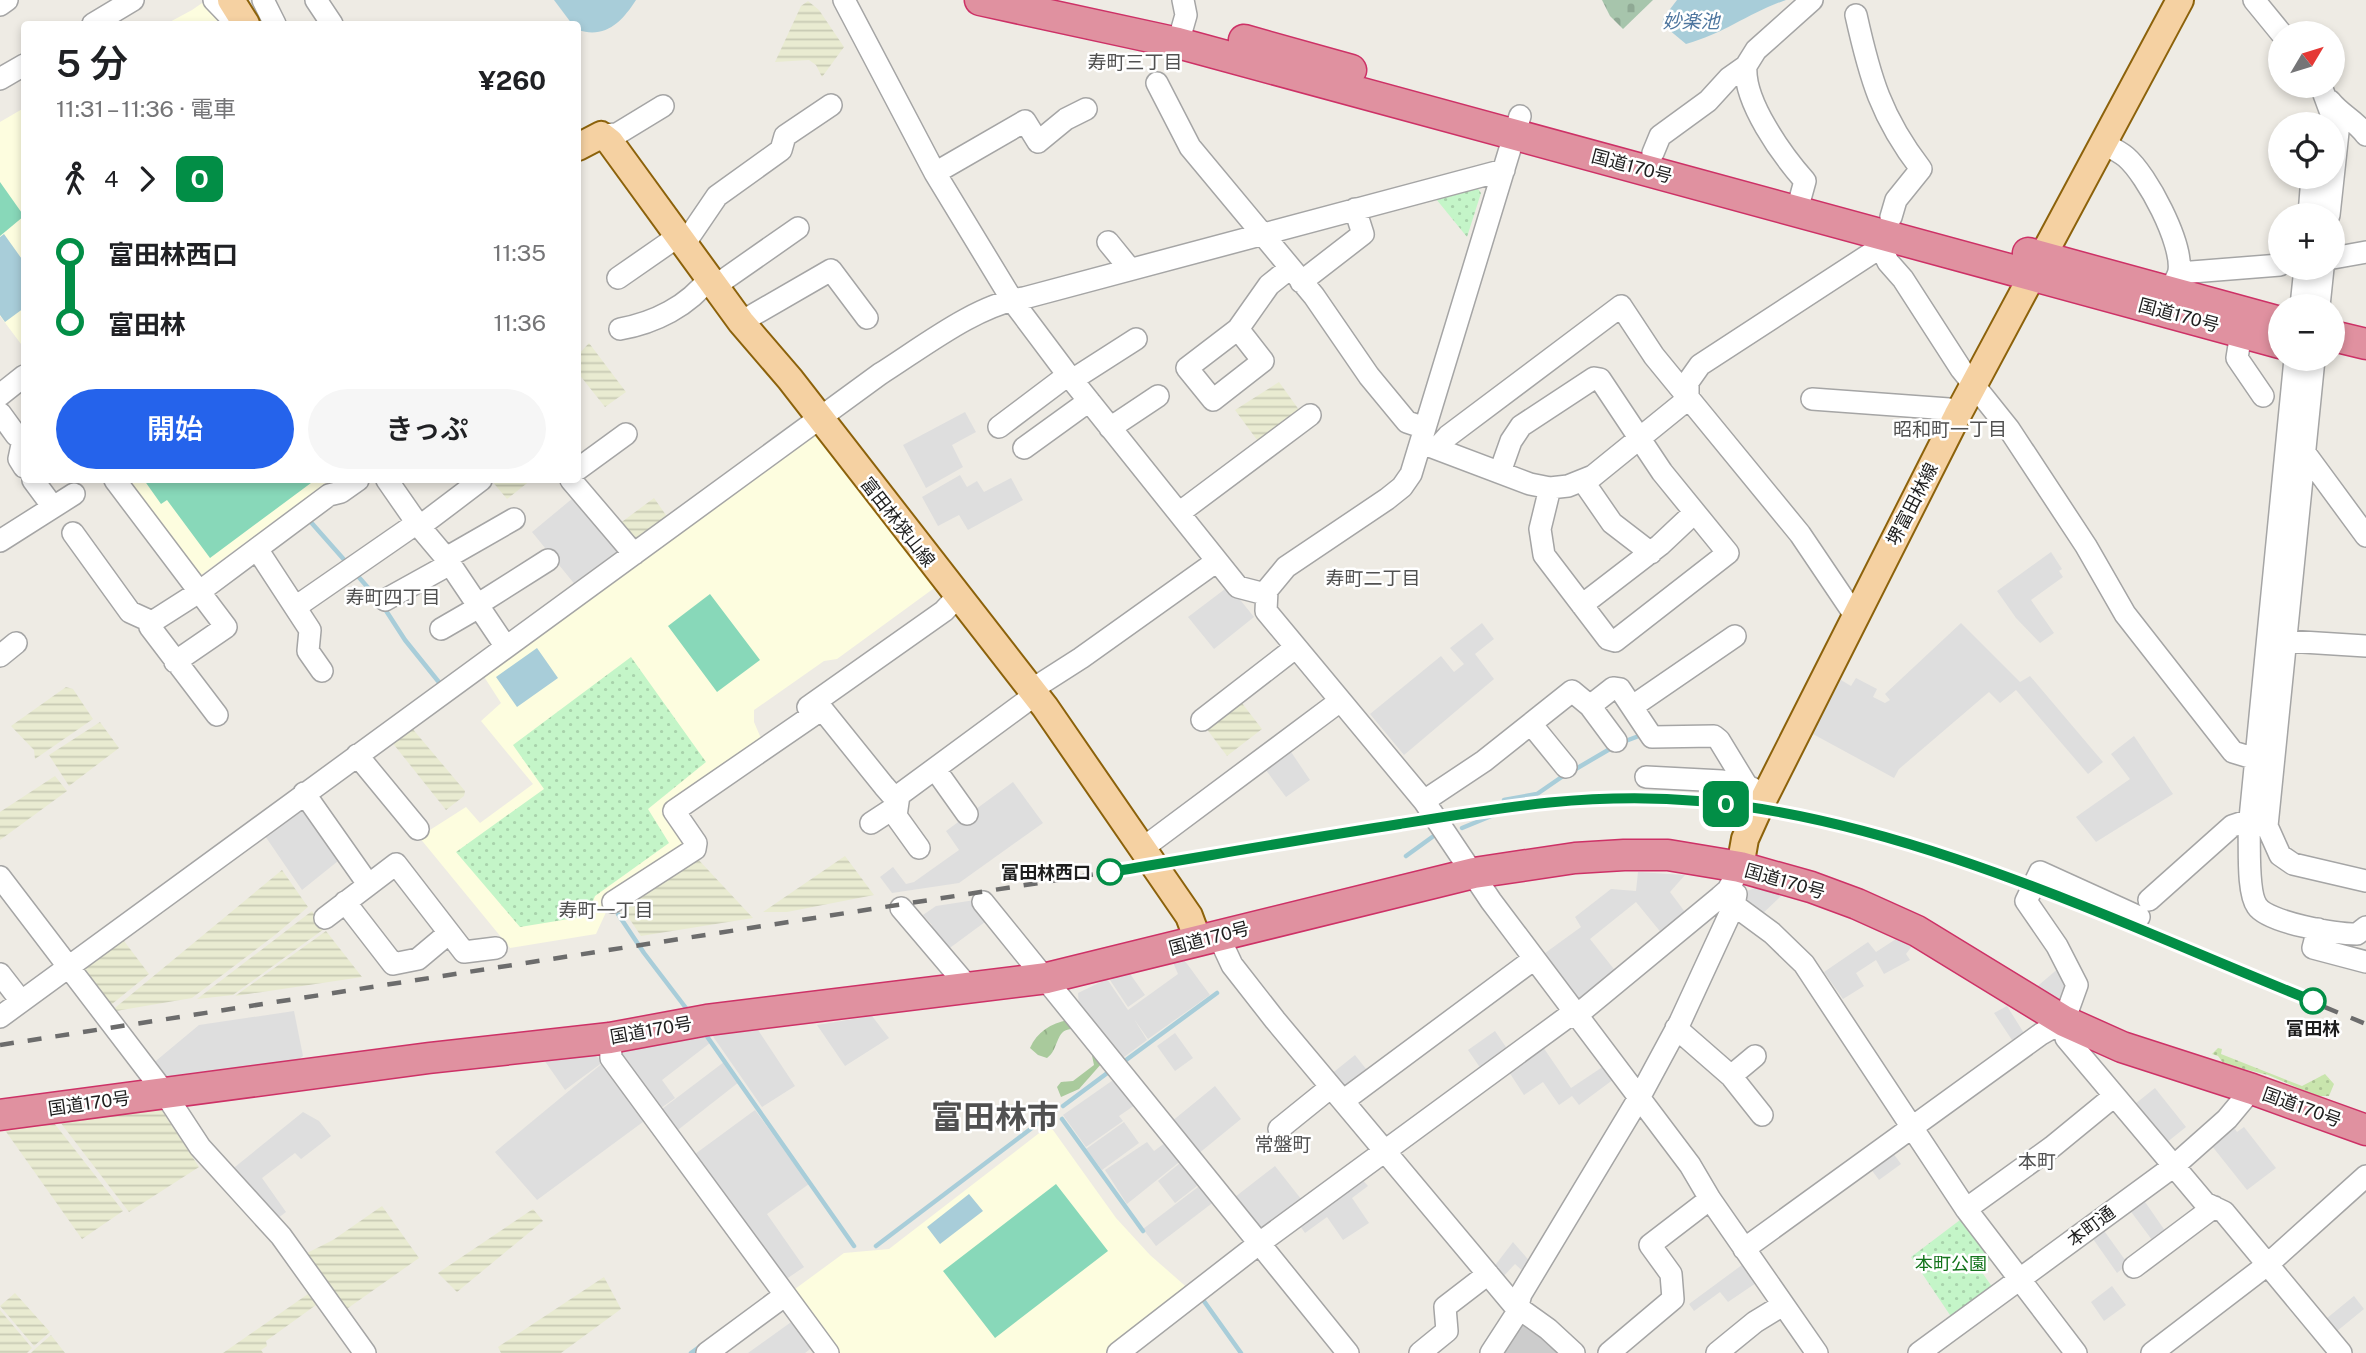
<!DOCTYPE html>
<html lang="ja">
<head>
<meta charset="utf-8">
<style>
	:root { --surface:#fff; --page:#f6f6f6; --text:#202124; --muted:#757577; --accent:#2563eb }
	body { margin:0; font-family:"Public Sans","Noto Sans JP",sans-serif; background:var(--page); color:var(--text); height:100vh; display:flex; flex-direction:column; font-size:26px; white-space:nowrap }
	* { box-sizing:border-box; margin:0 }
	p { font-size:23px; color:var(--muted) }
	.icon { flex:none; width:38px; height:38px; fill:none; stroke:currentColor; stroke-width:2; stroke-linecap:round; stroke-linejoin:round }
	.map { position:relative; flex:1; overflow:hidden }
	.side { position:absolute; left:21px; top:21px; width:560px; height:462px; display:flex; flex-direction:column; background:var(--surface); border-radius:7px; box-shadow:0 4px 10px #0003 }
	.side>* { flex:none }
	.badge { padding:0 14px; border-radius:10px; font-size:24px; line-height:46px }
	.needle { width:46px; rotate:52deg }
	.controls { position:absolute; left:2268px; top:21px; display:grid; gap:14px }
	.controls a { display:grid; place-items:center; width:77px; height:77px; border-radius:50%; background:var(--surface); box-shadow:0 4px 10px #0003; font-size:35px }
	.map>.badge { position:absolute; translate:-50% -50%; box-shadow:0 0 0 4px #fff }
	.legs { display:flex; align-items:center; gap:10px; height:77px; padding:0 35px; font-size:23px }
	.legs p { margin-inline-start:auto }
	.headline { display:flex; align-items:center; justify-content:space-between; height:119px; padding:0 35px }
	h1 { font-size:38px; font-weight:600; line-height:52px }
	.cta { display:flex; gap:14px; margin-top:auto; padding:14px 35px }
	.cta a { flex:1; height:80px; border-radius:42px; background:var(--accent); color:#fff; font-size:28px; font-weight:600; line-height:80px; text-align:center }
	.cta a+a { background:var(--page); color:var(--text) }
	ul { padding:0 35px; list-style:none }
	li { display:flex; align-items:center; gap:24px; height:70px; font-size:26px }
	li i { display:grid; place-items:center; width:10px; height:100%; margin:0 9px; background:currentColor }
	li i::after { content:''; width:18px; height:18px; margin:-9px; border:5px solid; border-radius:50%; background:var(--surface) }
	li p { margin-inline-start:auto }
	li:first-child i { background:linear-gradient(#0000 50%,currentColor 0) }
	li:last-child i { background:linear-gradient(currentColor 50%,#0000 0) }
	.map>svg:first-child { display:block }
	.education { fill:#fdfddf }
	.religious { fill:#ccc }
	.farmland { fill:url(#farmland-rules) }
	.grass { fill:url(#grass-dots) }
	.forest { fill:url(#forest-crowns) }
	.cemetery { fill:url(#cemetery-stones) }
	.park { fill:url(#park-dots) }
	.pitch { fill:#88d8b9 }
	.parking { fill:#dedede }
	.water { fill:#a8cdd9 }
	.lines { fill:none; stroke-linecap:round; stroke-linejoin:round }
	.stream { stroke:#a8cdd9; stroke-width:4.5 }
	.minor-casing { stroke:#a5a5a5; stroke-width:24 }
	.major-casing { stroke:#8c620b; stroke-width:30 }
	.highway-casing { stroke:#cd3166; stroke-width:33 }
	.minor { stroke:#fff; stroke-width:21 }
	.major { stroke:#f5d1a2; stroke-width:26 }
	.highway { stroke:#e091a0; stroke-width:30 }
	.rail { stroke:#6c6c6c; stroke-width:4.5; stroke-dasharray:14 14; stroke-linecap:butt }
	.line-1-casing { stroke:#fff; stroke-width:16 }
	.line-1 { stroke:#028e46; stroke-width:10 }
	.stop-1-dot { fill:#fff; stroke:#028e46; stroke-width:3.5 }
	.labels { text-anchor:middle; dominant-baseline:central; stroke-width:5; stroke-linejoin:round; paint-order:stroke }
	.street-label { font-size:18px; fill:#1e1e1e; stroke:#fff }
	.stop-label { font-size:18px; font-weight:bold; fill:#1e1e1e; stroke:#fff; text-anchor:end }
	.park-label { font-size:18px; fill:#13741b; stroke:#fff }
	.water-label { font-size:19px; font-style:italic; fill:#4e769f; stroke:#fff }
	.neighbourhood-label { font-size:19px; fill:#515151; stroke:#fff }
	.town-label { font-size:32px; font-weight:bold; fill:#515151; stroke:#fff }
</style>
</head>
<body>
<div class="map">
<svg width="2366" height="1353" viewBox="0 0 2366 1353">
	<defs>
		<pattern id="farmland-rules" width="6" height="5" patternUnits="userSpaceOnUse" patternTransform="scale(1.75)"><rect width="6" height="5" fill="#e9ebd1"/><path d="M0 2.5h6" fill="none" stroke="#c7c9b3"/></pattern>
		<pattern id="grass-dots" width="8" height="8" patternUnits="userSpaceOnUse" patternTransform="scale(1.75)"><rect width="8" height="8" fill="#c9e5ad"/><path d="M2 2h.1M6 6h.1" fill="none" stroke="#acc494" stroke-width="1.8" stroke-linecap="round"/></pattern>
		<pattern id="forest-crowns" width="20" height="18" patternUnits="userSpaceOnUse" patternTransform="scale(1.75)"><rect width="20" height="18" fill="#a9ca9c"/><path d="M2 6a3 3 0 1 1 6 0M12 15a3 3 0 1 1 6 0" fill="none" stroke="#91ad86"/></pattern>
		<pattern id="cemetery-stones" width="16" height="16" patternUnits="userSpaceOnUse" patternTransform="scale(1.75)"><rect width="16" height="16" fill="#a7c5ac"/><path d="M2 7V4a2 2 0 0 1 4 0v3zM10 15v-3a2 2 0 0 1 4 0v3z" fill="#8fa994"/></pattern>
		<pattern id="park-dots" width="8" height="8" patternUnits="userSpaceOnUse" patternTransform="scale(1.75)"><rect width="8" height="8" fill="#c4f5c8"/><path d="M2 2h.1M6 6h.1" fill="none" stroke="#a8d2ab" stroke-width="1.8" stroke-linecap="round"/></pattern>
	</defs>
	<rect width="100%" height="100%" fill="#eeebe4"/>
	<!-- education -->
	<path class="education" d="M205,1L222,24H166L192,10Z
		M24,108V348L0,316V122Z
		M816,432L937,586L837,659L824,661L754,710V722L763,743L667,813L687,842L607,910L596,934L510,948L419,837L466,807L480,823L533,784L481,721L501,703L481,672Z
		M128,480H340L327,482L201,575Z
		M1047,1127L1053,1130L1116,1218L1150,1255L1191,1291L1108,1353H836L794,1294L795,1289L844,1253L889,1249Z"/>
	<!-- religious -->
	<path class="religious" d="M1521,1315L1568,1353H1495Z"/>
	<!-- farmland -->
	<path class="farmland" d="M808,1L819,10L844,47L822,77L816,65L809,60L775,62L801,6Z
		M589,343L626,392L605,407L578,373V355Z
		M1279,382L1302,414L1260,444L1235,410Z
		M491,480H531L507,499Z
		M654,498L668,518L633,543L619,524Z
		M66,687L73,689L93,719L35,759L34,750L11,726Z
		M1238,698L1262,729L1227,756L1203,724Z
		M100,722L119,748L69,786L49,755Z
		M411,727L465,791L464,796L446,810L391,741Z
		M55,776L67,791L0,840V812Z
		M695,856L753,918L641,936L620,905Z
		M845,856L874,895L787,912H763Z
		M282,870L308,907L275,935L192,998L110,1012Z
		M312,911L324,929L233,995L197,999Z
		M326,931L362,977L235,996Z
		M121,937L149,974L107,1008L83,976V966Z
		M159,1106L199,1167L129,1212L60,1122Z
		M54,1123L123,1211L82,1239L2,1126Z
		M382,1206L419,1258L341,1313L301,1256L333,1240Z
		M533,1209L543,1221L457,1292L438,1273Z
		M604,1277L621,1309L561,1353H501L498,1347Z
		M15,1293L50,1332L34,1346L0,1306Z
		M308,1294L316,1305L266,1341L267,1346L261,1350L263,1353H223Z
		M0,1310L32,1348L27,1353H0Z
		M51,1335L65,1353H31L35,1349Z"/>
	<!-- grass -->
	<path class="grass" d="M2218,1048L2222,1049L2221,1054L2302,1086L2325,1074L2334,1084L2329,1096H2317L2268,1075L2224,1064L2218,1056L2212,1054Z"/>
	<!-- forest -->
	<path class="forest" d="M1068,1020L1083,1040L1071,1029C1055,1030 1059,1050 1047,1058L1038,1055L1030,1048C1037,1032 1051,1023 1068,1020Z
		M1091,1051L1102,1063L1079,1089L1061,1097L1057,1087L1061,1082L1073,1081L1094,1065Z"/>
	<!-- cemetery -->
	<path class="cemetery" d="M1602,0H1653L1623,29L1610,16Z"/>
	<!-- park -->
	<path class="park" d="M1476,186L1481,193L1467,237L1432,194Z
		M631,657L706,762L648,809L669,843L595,896L587,916L520,927L456,852L544,789L513,745Z
		M1960,1220L1969,1221L1994,1257L1979,1268L1995,1291L1952,1318L1911,1257Z"/>
	<!-- pitch -->
	<path class="pitch" d="M0,182L24,216L0,236Z
		M144,480H315L210,558L167,500L161,504Z
		M710,594L760,660L717,692L668,626Z
		M1056,1184L1108,1251L995,1338L943,1271Z"/>
	<!-- parking -->
	<path class="parking" d="M965,412L976,432L952,445L963,467L926,488L903,445Z
		M960,475L967,487L977,481L984,492L1011,478L1023,500L968,530L959,515L938,526L922,497Z
		M573,498L617,549V557L577,587L532,532Z
		M2051,552L2062,569L2059,571L2063,577L2031,600L2054,633L2040,643L2016,618L1997,591Z
		M1229,586L1254,617L1214,649L1188,617Z
		M1482,623L1494,639L1475,654L1494,679L1404,755L1370,714L1441,656L1454,672L1464,664L1450,648Z
		M1961,623L2020,682L2030,676L2103,762L2088,774L2016,690L2000,703L1989,692L1899,769L1894,778L1811,733L1841,680L1851,686L1856,678L1877,689L1873,697L1885,703L1890,700L1885,694Z
		M2134,736L2173,794L2096,842L2076,817L2130,779L2111,754Z
		M1287,746L1310,780L1286,797L1262,765Z
		M1013,782L1043,823L959,883L892,893L880,877L893,867L906,884L914,882L959,850L946,831Z
		M302,803L343,857L302,890L263,833Z
		M1638,872L1685,875L1670,892L1688,916L1663,935L1636,902L1590,939L1617,973L1576,1004L1541,956L1581,927L1575,917L1611,889L1636,891Z
		M1760,886L1782,895L1759,917L1742,904L1747,891Z
		M975,900L989,919L943,953L926,932L932,925L923,915L936,906Z
		M1896,939L1912,946L1906,954L1910,960L1884,974L1876,960L1856,973L1864,986L1843,999L1824,972L1868,942L1876,952Z
		M1182,957L1210,995L1148,1039L1134,1019L1147,1040L1120,1060L1079,1008L1078,993L1107,979L1128,1010L1178,974L1172,960Z
		M2060,967L2070,982L2061,1007L2033,990Z
		M1128,971L1145,995L1128,1007L1110,980Z
		M2007,1006L2027,1038L2016,1046L1994,1013Z
		M294,1011L303,1056L294,1063L163,1081L151,1065L199,1025Z
		M872,1016L889,1038L845,1066L817,1025Z
		M758,1030L795,1086L762,1107L712,1035Z
		M1495,1031L1508,1050L1481,1069L1468,1050Z
		M702,1033L710,1043L662,1080L675,1098L657,1111L620,1055L626,1046Z
		M1175,1033L1193,1058L1175,1071L1157,1046Z
		M1543,1047L1571,1088L1604,1066L1614,1079L1579,1105L1572,1096L1559,1105L1543,1082L1524,1095L1509,1072Z
		M590,1051L603,1062L565,1090L542,1057Z
		M1355,1055L1370,1074L1344,1093L1330,1075Z
		M604,1062L647,1119L537,1200L495,1152Z
		M724,1062L739,1082L674,1133L658,1112Z
		M1116,1078L1135,1105L1119,1116L1123,1121L1086,1147L1063,1115Z
		M1215,1086L1241,1119L1198,1154L1171,1122Z
		M2155,1088L2186,1127L2161,1147L2130,1108Z
		M755,1110L809,1184L767,1214L804,1267L782,1282L691,1157Z
		M303,1112L319,1121L331,1136L301,1159L295,1153L262,1178L286,1212L274,1221L230,1171Z
		M1124,1122L1139,1143L1102,1170L1086,1149Z
		M2231,1123L2237,1132L2244,1127L2276,1168L2247,1190L2208,1141Z
		M1169,1140L1183,1159L1127,1204L1105,1170L1147,1142L1154,1151Z
		M1890,1149L1901,1164L1879,1180L1868,1165Z
		M1185,1159L1202,1182L1175,1203L1158,1181Z
		M1275,1166L1305,1204L1265,1235L1235,1197Z
		M1360,1177L1368,1186L1352,1198L1369,1223L1343,1240L1327,1217L1305,1233L1298,1223Z
		M1202,1184L1215,1201L1156,1246L1143,1229Z
		M2143,1199L2168,1235L2155,1244L2129,1209Z
		M2102,1228L2128,1264L2117,1273L2091,1236Z
		M1513,1242L1533,1265L1527,1275L1515,1264L1501,1279L1493,1268Z
		M1746,1262L1759,1281L1728,1302L1720,1292L1694,1311L1689,1304Z
		M2112,1286L2126,1305L2104,1321L2091,1302Z
		M2354,1296L2364,1309L2331,1336L2321,1323Z
		M794,1320L814,1346L805,1353H748Z"/>
	<!-- water -->
	<path class="water" d="M554,0H636C622,22 605,39 578,30V24H572Z
		M1677,0H1786C1750,12 1724,34 1686,44L1662,24L1664,17Z
		M4,234L24,262V308L5,322L0,315V237Z
		M537,648L558,678L517,707L496,677Z
		M969,1194L983,1211L940,1244L927,1227Z"/>
	<g class="lines">
		<!-- stream -->
		<path class="stream" d="M309,520L347,563
			M356,574L378,599
			M383,606L405,640L442,686
			M1623,742L1644,734
			M1574,770L1615,746
			M1504,800L1537,794L1566,774
			M1462,828L1496,814
			M1406,856L1435,835
			M618,914L644,953L689,1012
			M706,1035L854,1246
			M1122,1063L1217,993
			M1063,1106L1110,1071
			M1062,1119L1143,1231
			M876,1246L1057,1109
			M1201,1297L1241,1353
			M691,1353L702,1345"/>
		<!-- minor casing -->
		<g class="minor-casing">
			<path id="minor" d="M214,0L237,24
				M263,0L275,24
				M316,0L332,24
				M844,0L935,173L1014,303L1065,371L1238,587L1265,594
				M2254,0L2281,33
				M0,5L7,0
				M1856,15C1870,78 1881,117 1921,169L1896,200L1891,217
				M93,24L133,0
				M1178,43L1186,15L1183,0
				M1746,66C1743,101 1782,155 1805,181L1797,210
				M0,79L24,65
				M1157,83L1190,147L1314,296L1369,376L1407,422L1425,428
				M2321,86L2338,132L2329,215
				M2330,101C2341,115 2355,120 2366,135
				M1520,116L1411,474L1402,487L1387,499L1286,567L1267,590L1266,611L1424,801L1491,901L1690,1165L1710,1199L1817,1353
				M601,135L617,134L663,106
				M2102,143C2110,147 2119,151 2126,157C2147,175 2183,243 2179,271C2178,278 2172,285 2169,290
				M1653,153L1660,136L1708,101L1729,78L1746,66L1756,50L1812,0
				M935,173L1025,121L1038,142L1066,119L1086,109
				M2309,215L2312,177
				M1108,242L1130,269
				M685,243L717,196L781,150L785,136L831,105
				M1881,247L1888,262L1903,279L1961,369L2009,429L2086,546L2125,614L2233,752L2256,759
				M2333,258L2366,252
				M2179,273L2280,265
				M618,278L680,235
				M1301,282L1363,234L1355,209
				M715,286L798,228
				M2301,306L2305,268
				M2319,306L2323,268
				M741,322L831,270L867,318
				M620,329C654,323 689,306 709,278
				M1238,329L1263,361L1213,400L1187,368L1238,329L1269,285L1289,269
				M2241,333L2237,358L2263,396
				M2295,359L2249,829C2250,848 2247,892 2257,906C2268,923 2337,934 2357,934L2366,927
				M2314,359L2267,826L2280,855L2293,864L2366,881
				M1072,380L1136,339
				M0,395L24,376
				M1812,399L1949,409L1957,416
				M0,413L16,435L24,440
				M999,427L1068,375
				M1110,428L1158,396
				M23,440L19,459L24,467
				M1424,444L1530,484L1550,488L1568,486L1593,476L1688,399V382L1700,365L1881,247L1887,237
				M1024,448L1089,401
				M1437,448L1448,436L1621,306L1654,356L1800,534L1856,617
				M2305,453L2366,536
				M578,469L626,434
				M1500,472L1511,441L1521,426L1594,378L1600,379L1662,472L1728,553L1615,641L1608,639L1544,555L1540,529L1550,488
				M33,480L53,507
				M115,480L226,627L175,662
				M387,480L419,526L446,558L506,647
				M571,480L634,554
				M1583,481L1612,523L1651,553
				M1179,513L1310,415
				M419,527L481,480
				M73,533L130,612L152,622
				M0,541L74,494
				M257,549L310,630L308,651L322,671
				M446,558L514,519
				M385,600L450,564
				M477,605L548,560
				M1582,605L1660,545L1694,513
				M297,606L417,523
				M441,629L479,607
				M2286,641L2366,646
				M0,656L16,643
				M1590,706L1613,688L1620,689L1652,737L1714,736L1719,740L1747,786
				M1633,706L1735,636
				M808,707L944,611L957,597
				M217,715L150,627L152,622L199,592L329,495L341,492L358,480
				M1202,720L1295,648
				M1531,724L1566,767
				M357,755L418,829
				M935,769L967,814
				M1646,777L1722,781L1752,788
				M304,793L368,884
				M1424,801L1484,761L1572,691L1590,706L1616,741
				M871,823L897,806
				M919,848L896,816L899,795L1028,700L1031,690L1081,658L1217,561
				M1143,848L1340,701
				M0,877L164,1092L200,1147L281,1236L365,1353
				M2149,900L2232,826L2250,820
				M345,902L393,964L418,959L449,933
				M613,902L695,849L696,843L674,811L822,709L884,786L891,794L899,795
				M983,902L1348,1353
				M1734,905L1772,933L1804,964L1966,1209L2076,1353
				M901,908L969,988
				M2139,917L2040,872L2026,901L2057,946L2077,985L2064,1021L2066,1038L2205,1203L2224,1212L2341,1353
				M325,918L396,864L464,952L496,948
				M2318,929L2313,948L2366,962
				M1218,935L1232,965L1275,1020L1513,1304L1548,1329L1574,1353
				M0,974L21,1001
				M0,1017L880,374C920,349 977,304 1024,298L1504,170
				M1676,1028L1731,1076L1762,1115
				M610,1038L611,1058L828,1353
				M1731,1076L1755,1056
				M1343,1101L1534,959
				M1279,1129L1331,1087
				M1966,1209L2052,1147L2113,1097
				M1744,1249L2041,1034L2064,1021
				M2134,1267L2214,1207
				M707,1353L784,1296
				M1118,1353L1261,1242L1566,1018L1577,1015L1720,897L1728,890L1740,867
				M1420,1353L1447,1331L1445,1307L1488,1274
				M1491,1353L1515,1316L1521,1294L1639,1098L1680,1022L1734,905L1736,894
				M1609,1353L1673,1299L1671,1274L1650,1245L1710,1199
				M1717,1353L1755,1322L1783,1305
				M1919,1353L2174,1166L2227,1119L2252,1089
				M2152,1353L2267,1265L2366,1176"/>
		</g>
		<!-- major casing -->
		<g class="major-casing">
			<path id="major" d="M231,0L246,24
				M578,147L601,135L610,142L741,322L790,379L1045,707L1189,916L1198,940
				M1740,867L1745,839L1759,808L1957,416L2180,0"/>
		</g>
		<!-- highway casing -->
		<g class="highway-casing">
			<path id="highway" d="M980,0L1178,43L2280,343
				M1244,40L1351,70
				M2028,253L2280,322
				M2333,336L2366,344
				M0,1115L429,1058L610,1038L707,1020L1047,978L1474,873L1575,858L1624,855H1668L1740,867L1811,887L1857,904L1917,931L2064,1021L2122,1047L2252,1089L2366,1130"/>
		</g>
		<!-- minor -->
		<use href="#minor" class="minor"/>
		<!-- major -->
		<use href="#major" class="major"/>
		<!-- highway -->
		<use href="#highway" class="highway"/>
		<!-- rail -->
		<path class="rail" d="M0,1045L1109,872L1514,804L1595,798L1736,805L1814,817L1859,829L2031,887L2366,1024"/>
	</g>
	<g class="lines">
		<!-- line-1 casing -->
		<g class="line-1-casing">
			<path id="line-1" d="M1110,872C1207,856 1303,839 1400,824C1503,807 1592,792 1698,801C1908,819 2119,923 2313,1001"/>
		</g>
		<!-- line-1 -->
		<use href="#line-1" class="line-1"/>
	</g>
	<!-- markers -->
	<g class="stop-1-dot">
		<circle cx="1110" cy="872" r="12"/>
		<circle cx="2313" cy="1001" r="12"/>
	</g>
	<g class="labels">
		<!-- street labels -->
		<g class="street-label">
			<text transform="translate(1632 166) rotate(15)">国道170号</text>
			<text transform="translate(2179 315) rotate(15)">国道170号</text>
			<text transform="translate(1912 504) rotate(-63)">堺富田林線</text>
			<text transform="translate(898 522) rotate(52)">富田林狭山線</text>
			<text transform="translate(1785 881) rotate(16)">国道170号</text>
			<text transform="translate(1209 938) rotate(-15)">国道170号</text>
			<text transform="translate(651 1030) rotate(-10)">国道170号</text>
			<text transform="translate(89 1103) rotate(-8)">国道170号</text>
			<text transform="translate(2302 1107) rotate(20)">国道170号</text>
			<text transform="translate(2091 1226) rotate(-37)">本町通</text>
		</g>
		<!-- stop labels -->
		<g class="stop-label">
			<text x="1091" y="872">富田林西口</text>
			<text x="2313" y="1028" text-anchor="middle">富田林</text>
		</g>
		<!-- park labels -->
		<g class="park-label">
			<text x="1951" y="1263">本町公園</text>
		</g>
		<!-- water labels -->
		<g class="water-label">
			<text x="1691" y="21">妙楽池</text>
		</g>
		<!-- neighbourhood labels -->
		<g class="neighbourhood-label">
			<text x="1135" y="62">寿町三丁目</text>
			<text x="1950" y="429">昭和町一丁目</text>
			<text x="1373" y="578">寿町二丁目</text>
			<text x="393" y="597">寿町四丁目</text>
			<text x="606" y="910">寿町一丁目</text>
			<text x="1283" y="1144">常盤町</text>
			<text x="2037" y="1161">本町</text>
		</g>
		<!-- town labels -->
		<g class="town-label">
			<text x="995" y="1116">富田林市</text>
		</g>
	</g>
</svg>
<div class="controls">
<a><svg class="needle" viewBox="-14 -14 28 28"><path d="M0-13l5 13h-10z" fill="#e53935"/><path d="M0 13l5-13h-10z" fill="#757577"/></svg></a>
<a><svg class="icon" aria-label="locate" viewBox="0 0 24 24"><circle cx="12" cy="12" r="6"/><path d="M12 2v4M12 18v4M2 12h4M18 12h4"/></svg></a>
<a>+</a>
<a>−</a>
</div>
<b class="badge" style="left:1726px;top:804px;background:#028e46;color:#fff">O</b>
<section class="side">
<div class="headline"><div><h1>5 分</h1><p>11:31 – 11:36 · 電車</p></div><b>¥260</b></div>
<div class="legs"><svg class="icon" aria-label="walk" viewBox="0 0 24 24"><circle cx="13" cy="4" r="2"/><path d="M13 8l-2 6 4 7M11 14l-3 7M7 12l3-4h3l4 4"/></svg>4<svg class="icon" aria-label="forward" viewBox="0 0 24 24"><path d="M9 5l7 7-7 7"/></svg><b class="badge" style="background:#028e46;color:#fff">O</b></div>
<ul>
<li><i style="color:#028e46"></i><b>富田林西口</b><p>11:35</p></li>
<li><i style="color:#028e46"></i><b>富田林</b><p>11:36</p></li>
</ul>
<div class="cta"><a>開始</a><a>きっぷ</a></div>
</section>
</div>
</body>
</html>
